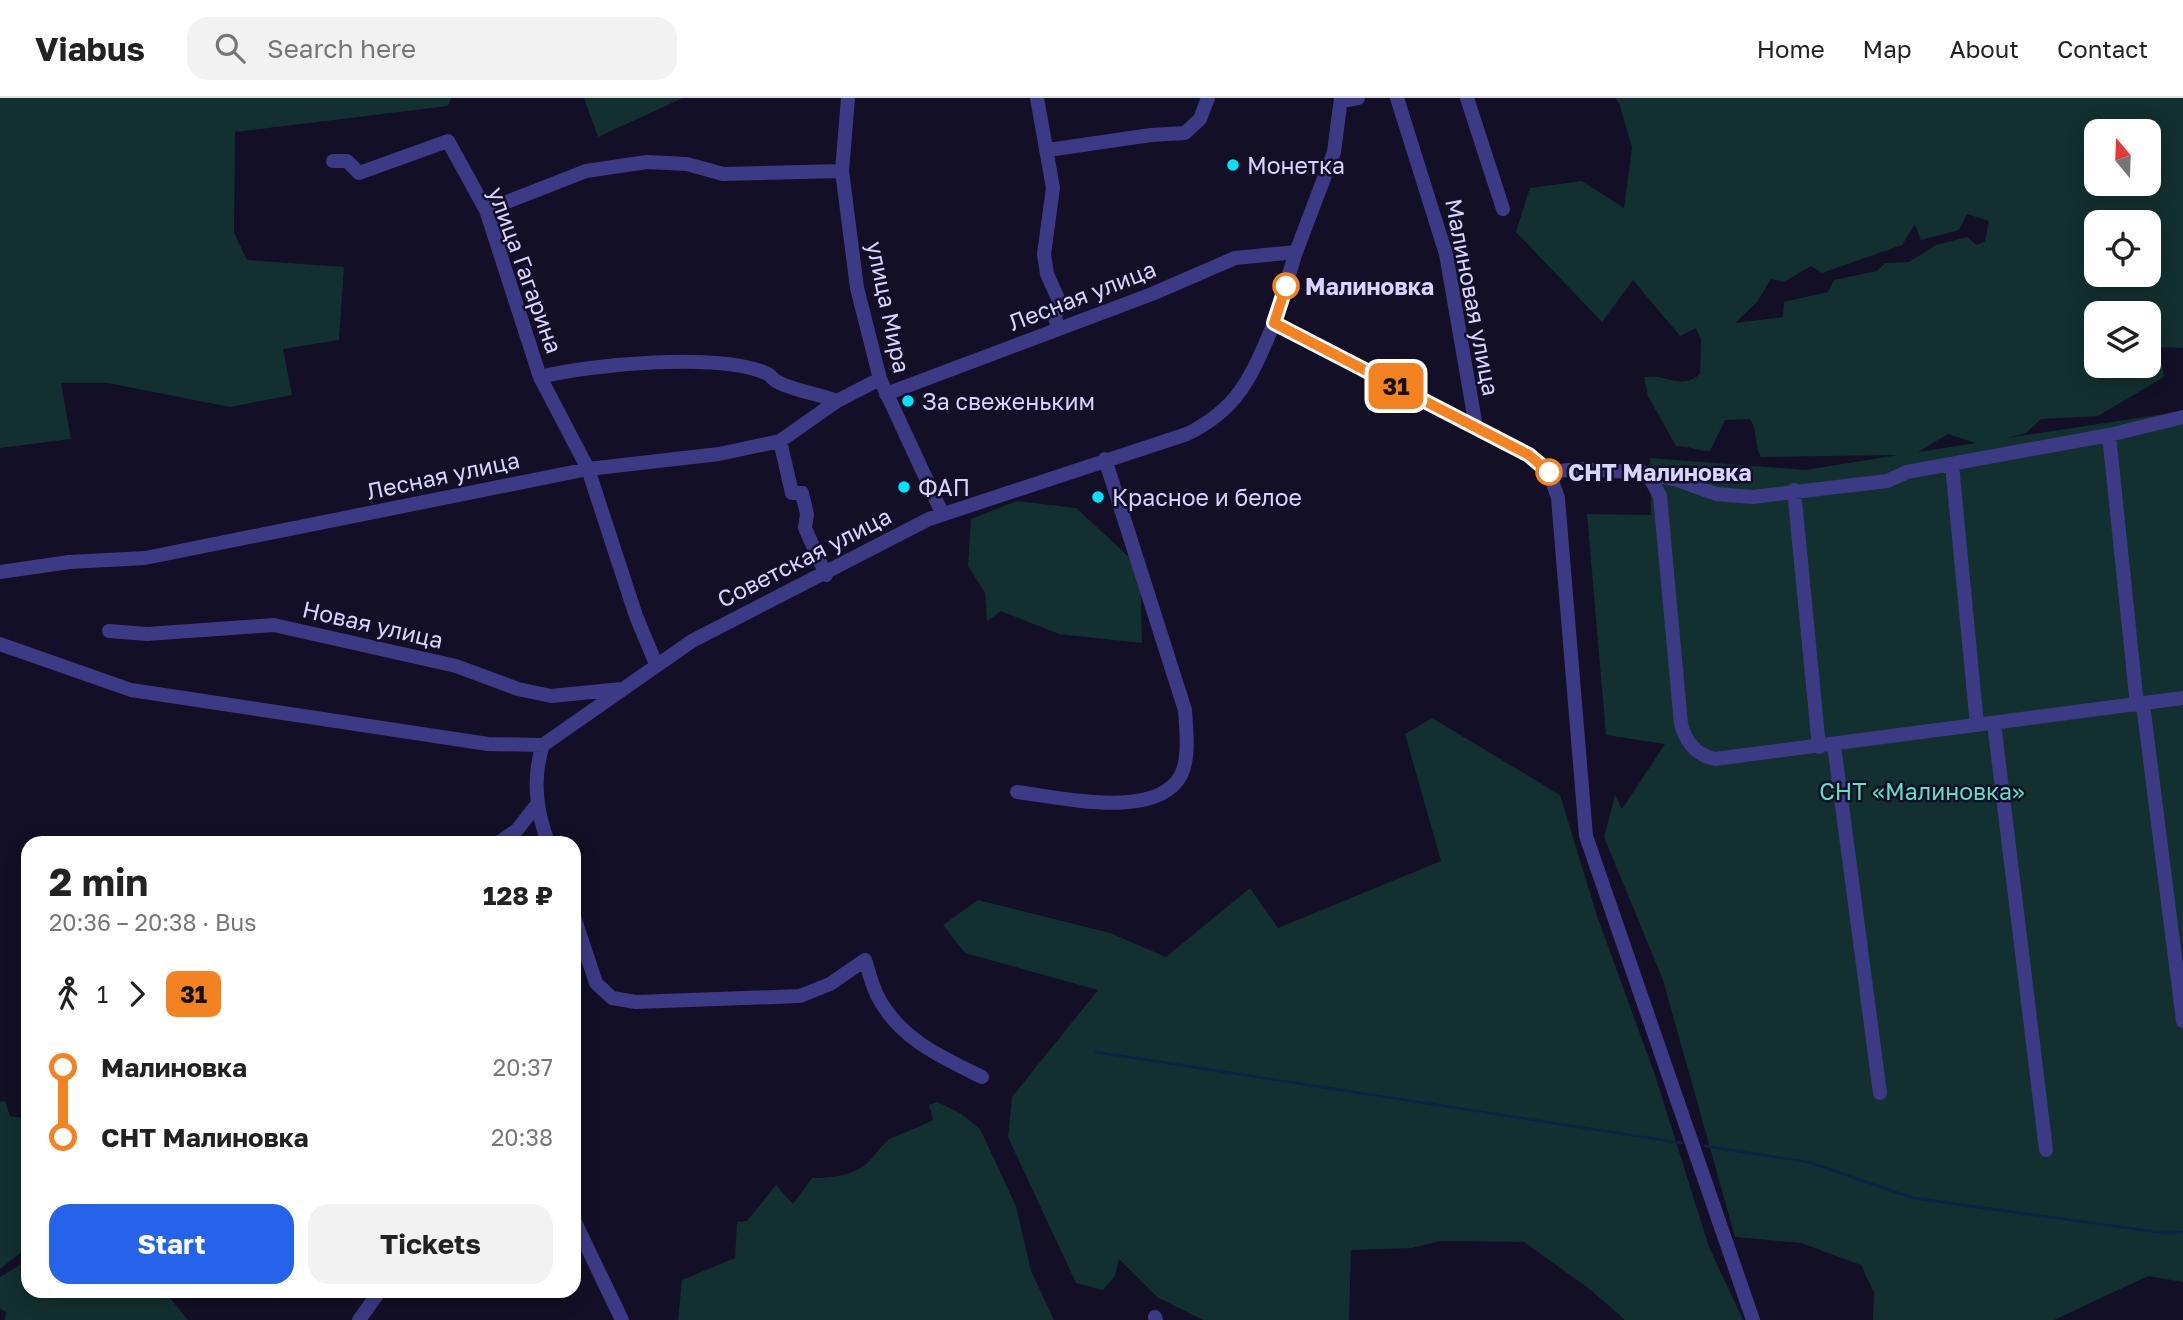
<!DOCTYPE html>
<html lang="en">
<head>
<meta charset="utf-8">
<style>
	:root { --surface:#fff; --page:#f2f2f2; --text:#222; --muted:#767676; --line:#e0e0e0; --accent:#2563eb }
	body { margin:0; font-family:"Golos Text",sans-serif; background:var(--page); color:var(--text); height:100vh; display:flex; flex-direction:column; font-size:26px; white-space:nowrap }
	* { box-sizing:border-box; margin:0 }
	p { font-size:23px; color:var(--muted) }
	.icon { flex:none; width:38px; height:38px; fill:none; stroke:currentColor; stroke-width:2; stroke-linecap:round; stroke-linejoin:round }
	.map { position:relative; flex:1; overflow:hidden }
	.sheet { position:absolute; left:21px; top:738px; width:560px; height:462px; display:flex; flex-direction:column; background:var(--surface); border-radius:21px; box-shadow:0 4px 18px #0003 }
	.sheet>* { flex:none }
	.badge { padding:0 14px; border-radius:10px; font-size:24px; line-height:46px }
	.needle { width:46px; rotate:341deg }
	.tools { position:absolute; left:2084px; top:21px; display:grid; gap:14px }
	.tools a { display:grid; place-items:center; width:77px; height:77px; border-radius:14px; background:var(--surface); box-shadow:0 4px 18px #0003; font-size:35px }
	.map>.badge { position:absolute; translate:-50% -50%; box-shadow:0 0 0 4px #fff }
	.legs { display:flex; align-items:center; gap:10px; height:77px; padding:0 28px; font-size:23px }
	.legs p { margin-inline-start:auto }
	.summary { display:flex; align-items:center; justify-content:space-between; height:119px; padding:0 28px }
	h1 { font-size:38px; font-weight:700; line-height:52px }
	.primary-button { display:flex; gap:14px; margin-top:auto; padding:14px 28px }
	.primary-button a { flex:1; height:80px; border-radius:21px; background:var(--accent); color:#fff; font-size:28px; font-weight:700; line-height:80px; text-align:center }
	.primary-button a+a { background:var(--page); color:var(--text) }
	ul { padding:0 28px; list-style:none }
	li { display:flex; align-items:center; gap:24px; height:70px; font-size:26px }
	li i { display:grid; place-items:center; width:10px; height:100%; margin:0 9px; background:currentColor }
	li i::after { content:''; width:18px; height:18px; margin:-9px; border:5px solid; border-radius:50%; background:var(--surface) }
	li p { margin-inline-start:auto }
	li:first-child i { background:linear-gradient(#0000 50%,currentColor 0) }
	li:last-child i { background:linear-gradient(currentColor 50%,#0000 0) }
	header { display:flex; align-items:center; gap:42px; box-sizing:border-box; height:98px; padding:0 35px; background:var(--surface); border-bottom:2px solid var(--line) }
	header strong { font-size:33px }
	nav { display:flex; gap:38px; margin-inline-start:auto; font-size:24px }
	.search { width:490px; height:63px; background:var(--page); display:flex; align-items:center; gap:18px; box-sizing:border-box; padding:0 24px; border-radius:21px; color:var(--muted); font-size:26px }
	.map>svg:first-child { display:block }
	.green { fill:#12302f; fill-rule:evenodd }
	.lines { fill:none; stroke-linecap:round; stroke-linejoin:round }
	.stream { stroke:#0c2248; stroke-width:2.5 }
	.minor { stroke:#3d3a85; stroke-width:14 }
	.line-1-casing { stroke:#fff; stroke-width:16 }
	.line-1 { stroke:#f58220; stroke-width:10 }
	.poi-dot { fill:#00e5ff; stroke:#130f26; stroke-width:2.5 }
	.stop-1-dot { fill:#fff; stroke:#f58220; stroke-width:3.5 }
	.labels { text-anchor:middle; dominant-baseline:central; stroke-width:5; stroke-linejoin:round; paint-order:stroke }
	.poi-label { font-size:23px; fill:#d9d4ff; stroke:#130f26; text-anchor:start }
	.street-label { font-size:23px; fill:#d9d4ff; stroke:#130f26 }
	.stop-label { font-size:23px; font-weight:bold; fill:#d9d4ff; stroke:#130f26; text-anchor:start }
	.park-label { font-size:23px; fill:#5fe0c0; stroke:#130f26 }
</style>
</head>
<body>
<header>
<strong>Viabus</strong>
<div class="search"><svg class="icon" aria-label="search" viewBox="0 0 24 24"><circle cx="10" cy="10" r="6"/><path d="M15 15l6 6"/></svg>Search here</div>
<nav><a>Home</a><a>Map</a><a>About</a><a>Contact</a></nav>
</header>
<div class="map">
<svg width="2183" height="1222" viewBox="0 0 2183 1222">
	<rect width="100%" height="100%" fill="#130f26"/>
	<!-- green -->
	<path class="green" d="M0,0H451L448,8L235,34L234,135L247,162L344,169L339,242L283,251L292,297L230,309L108,285H61L71,341L0,350Z
		M584,0H683L598,39Z
		M1615,0H2183V250L2159,249L2164,279L2098,318L2041,321L2026,335L2007,340L2183,313V1184L2148,1178L2054,1222H1873L1874,1195L1861,1167L1801,1145L1735,1139L1663,882L1604,739L1615,697L1622,711L1665,646L1606,637L1587,416L1651,417L1650,360L1806,372L1898,357L1761,359C1754,347 1758,333 1750,321L1725,322L1710,353C1698,353 1689,348 1676,348L1648,298L1644,279C1666,275 1681,293 1700,276L1701,242L1696,230L1680,238L1633,182L1602,224L1516,134L1530,90L1582,83L1624,110L1632,49L1619,5ZM2096,33H2149V86H2096ZM1967,116L1989,123L1985,143L1977,147L1967,139L1936,147L1909,164L1885,165L1877,173L1834,182L1828,194L1784,204L1783,219L1735,225L1757,204L1771,181L1784,184L1811,168L1822,175L1902,147L1915,126L1921,142L1959,132ZM2096,124H2149V177H2096ZM2096,215H2149V268H2096ZM1948,336L1976,345L1918,354Z
		M1017,403L1076,410L1140,469L1142,545L1059,536L1001,513L987,523L985,495L968,468L971,421Z
		M1432,620L1560,697L1597,818L1656,980L1709,1149L1743,1222H1625L1591,1192L1524,1144L1440,1143L1412,1150L1351,1152L1349,1222H1203L1157,1199L1119,1161L1115,1178L1103,1192L1076,1185L1008,1039L1012,999L1098,892L965,855L943,827L978,802L1110,835L1166,859L1250,790L1278,830L1441,763L1405,636Z
		M5,1003L10,1018L28,1021V1149L0,1171V1004Z
		M937,1004L960,1015L980,1031L1016,1108L1031,1173L1054,1222H678L682,1182L735,1160L737,1124L747,1123L776,1087L793,1106L812,1080C830,1080 850,1078 865,1067C875,1059 880,1047 892,1040C905,1034 919,1029 933,1022L929,1007Z
		M28,1162V1194H165L188,1222H5L6,1214L0,1211V1179Z"/>
	<g class="lines">
		<!-- stream -->
		<path class="stream" d="M1096,954L1682,1045
			M1705,1048L1808,1064L1913,1100L2164,1135L2183,1134"/>
		<!-- minor -->
		<path class="minor" d="M848,0L842,73L857,190L880,281L942,415
			M1037,0L1053,90L1044,156L1047,176L1060,205L1055,219L1058,231
			M1341,0L1334,54L1296,154L1274,225L1529,357L1549,374L1558,400L1586,738L1753,1222
			M1397,0L1446,156L1476,329
			M1467,0L1503,111
			M1342,3L1358,0
			M1048,52L1151,37L1185,35L1200,21L1208,0
			M333,63H347L359,75L448,43L486,112L540,279L588,371L636,518L656,566
			M486,112L586,73L647,64L687,66L723,76L842,73
			M540,279C591,266 721,254 768,276C771,278 773,281 776,283C791,292 819,296 837,303
			M886,296L1152,196L1235,160L1296,154
			M2109,337L2137,607
			M780,343L792,395H802L807,416L805,430L826,477
			M1952,367L1977,627
			M1549,374L1579,371L1647,375L1660,398L1681,626C1686,645 1696,657 1715,661L2183,600
			M1647,375L1677,382L1716,396L1753,399L1887,383L1907,374L2109,337L2183,319
			M1794,392L1819,649
			M0,474L69,464L145,460L588,371L719,356L780,343L837,303L880,281
			M109,533L147,536L274,527L456,568L518,591L551,598L622,591
			M0,546L131,592L488,646L543,647
			M2143,606L2183,923
			M1994,625L2046,1052
			M1834,647L1880,995
			M1017,694C1060,699 1157,723 1181,677C1190,659 1186,630 1185,612L1105,361
			M497,746L517,732L538,705
			M549,746C536,715 532,679 543,647L692,543L929,421L1187,336C1240,310 1252,277 1274,225
			M574,819L596,885L612,900L636,904L800,898L830,886L865,862C869,874 872,888 878,899C900,941 941,959 982,979
			M574,1122L622,1222
			M1155,1219L1156,1222
			M359,1222L379,1194"/>
	</g>
	<g class="lines">
		<!-- line-1 casing -->
		<g class="line-1-casing">
			<path id="line-1" d="M1286,188L1274,225L1529,357L1549,374"/>
		</g>
		<!-- line-1 -->
		<use href="#line-1" class="line-1"/>
	</g>
	<!-- markers -->
	<g class="poi-dot">
		<circle cx="1233" cy="67" r="7"/>
		<circle cx="908" cy="303" r="7"/>
		<circle cx="904" cy="389" r="7"/>
		<circle cx="1098" cy="399" r="7"/>
	</g>
	<g class="stop-1-dot">
		<circle cx="1286" cy="188" r="12"/>
		<circle cx="1549" cy="374" r="12"/>
	</g>
	<g class="labels">
		<!-- poi labels -->
		<g class="poi-label">
			<text x="1247" y="67">Монетка</text>
			<text x="922" y="303">За свеженьким</text>
			<text x="918" y="389">ФАП</text>
			<text x="1112" y="399">Красное и белое</text>
		</g>
		<!-- street labels -->
		<g class="street-label">
			<text transform="translate(526 172) rotate(70)">улица Гагарина</text>
			<text transform="translate(1082 197) rotate(-21)">Лесная улица</text>
			<text transform="translate(1473 199) rotate(79)">Малиновая улица</text>
			<text transform="translate(889 209) rotate(78)">улица Мира</text>
			<text transform="translate(443 377) rotate(-12)">Лесная улица</text>
			<text transform="translate(804 459) rotate(-27)">Советская улица</text>
			<text transform="translate(373 526) rotate(13)">Новая улица</text>
		</g>
		<!-- stop labels -->
		<g class="stop-label">
			<text x="1305" y="188">Малиновка</text>
			<text x="1568" y="374">СНТ Малиновка</text>
		</g>
		<!-- park labels -->
		<g class="park-label">
			<text x="1922" y="693">СНТ «Малиновка»</text>
		</g>
	</g>
</svg>
<div class="tools">
<a><svg class="needle" viewBox="-14 -14 28 28"><path d="M0-13l5 13h-10z" fill="#e53935"/><path d="M0 13l5-13h-10z" fill="#767676"/></svg></a>
<a><svg class="icon" aria-label="locate" viewBox="0 0 24 24"><circle cx="12" cy="12" r="6"/><path d="M12 2v4M12 18v4M2 12h4M18 12h4"/></svg></a>
<a><svg class="icon" aria-label="layers" viewBox="0 0 24 24"><path d="M12 4l9 5-9 5-9-5zM3 14l9 5 9-5"/></svg></a>
</div>
<b class="badge" style="left:1396px;top:288px;background:#f58220;color:#111">31</b>
<section class="sheet">
<div class="summary"><div><h1>2 min</h1><p>20:36 – 20:38 · Bus</p></div><b>128 ₽</b></div>
<div class="legs"><svg class="icon" aria-label="walk" viewBox="0 0 24 24"><circle cx="13" cy="4" r="2"/><path d="M13 8l-2 6 4 7M11 14l-3 7M7 12l3-4h3l4 4"/></svg>1<svg class="icon" aria-label="forward" viewBox="0 0 24 24"><path d="M9 5l7 7-7 7"/></svg><b class="badge" style="background:#f58220;color:#111">31</b></div>
<ul>
<li><i style="color:#f58220"></i><b>Малиновка</b><p>20:37</p></li>
<li><i style="color:#f58220"></i><b>СНТ Малиновка</b><p>20:38</p></li>
</ul>
<div class="primary-button"><a>Start</a><a>Tickets</a></div>
</section>
</div>
</body>
</html>
